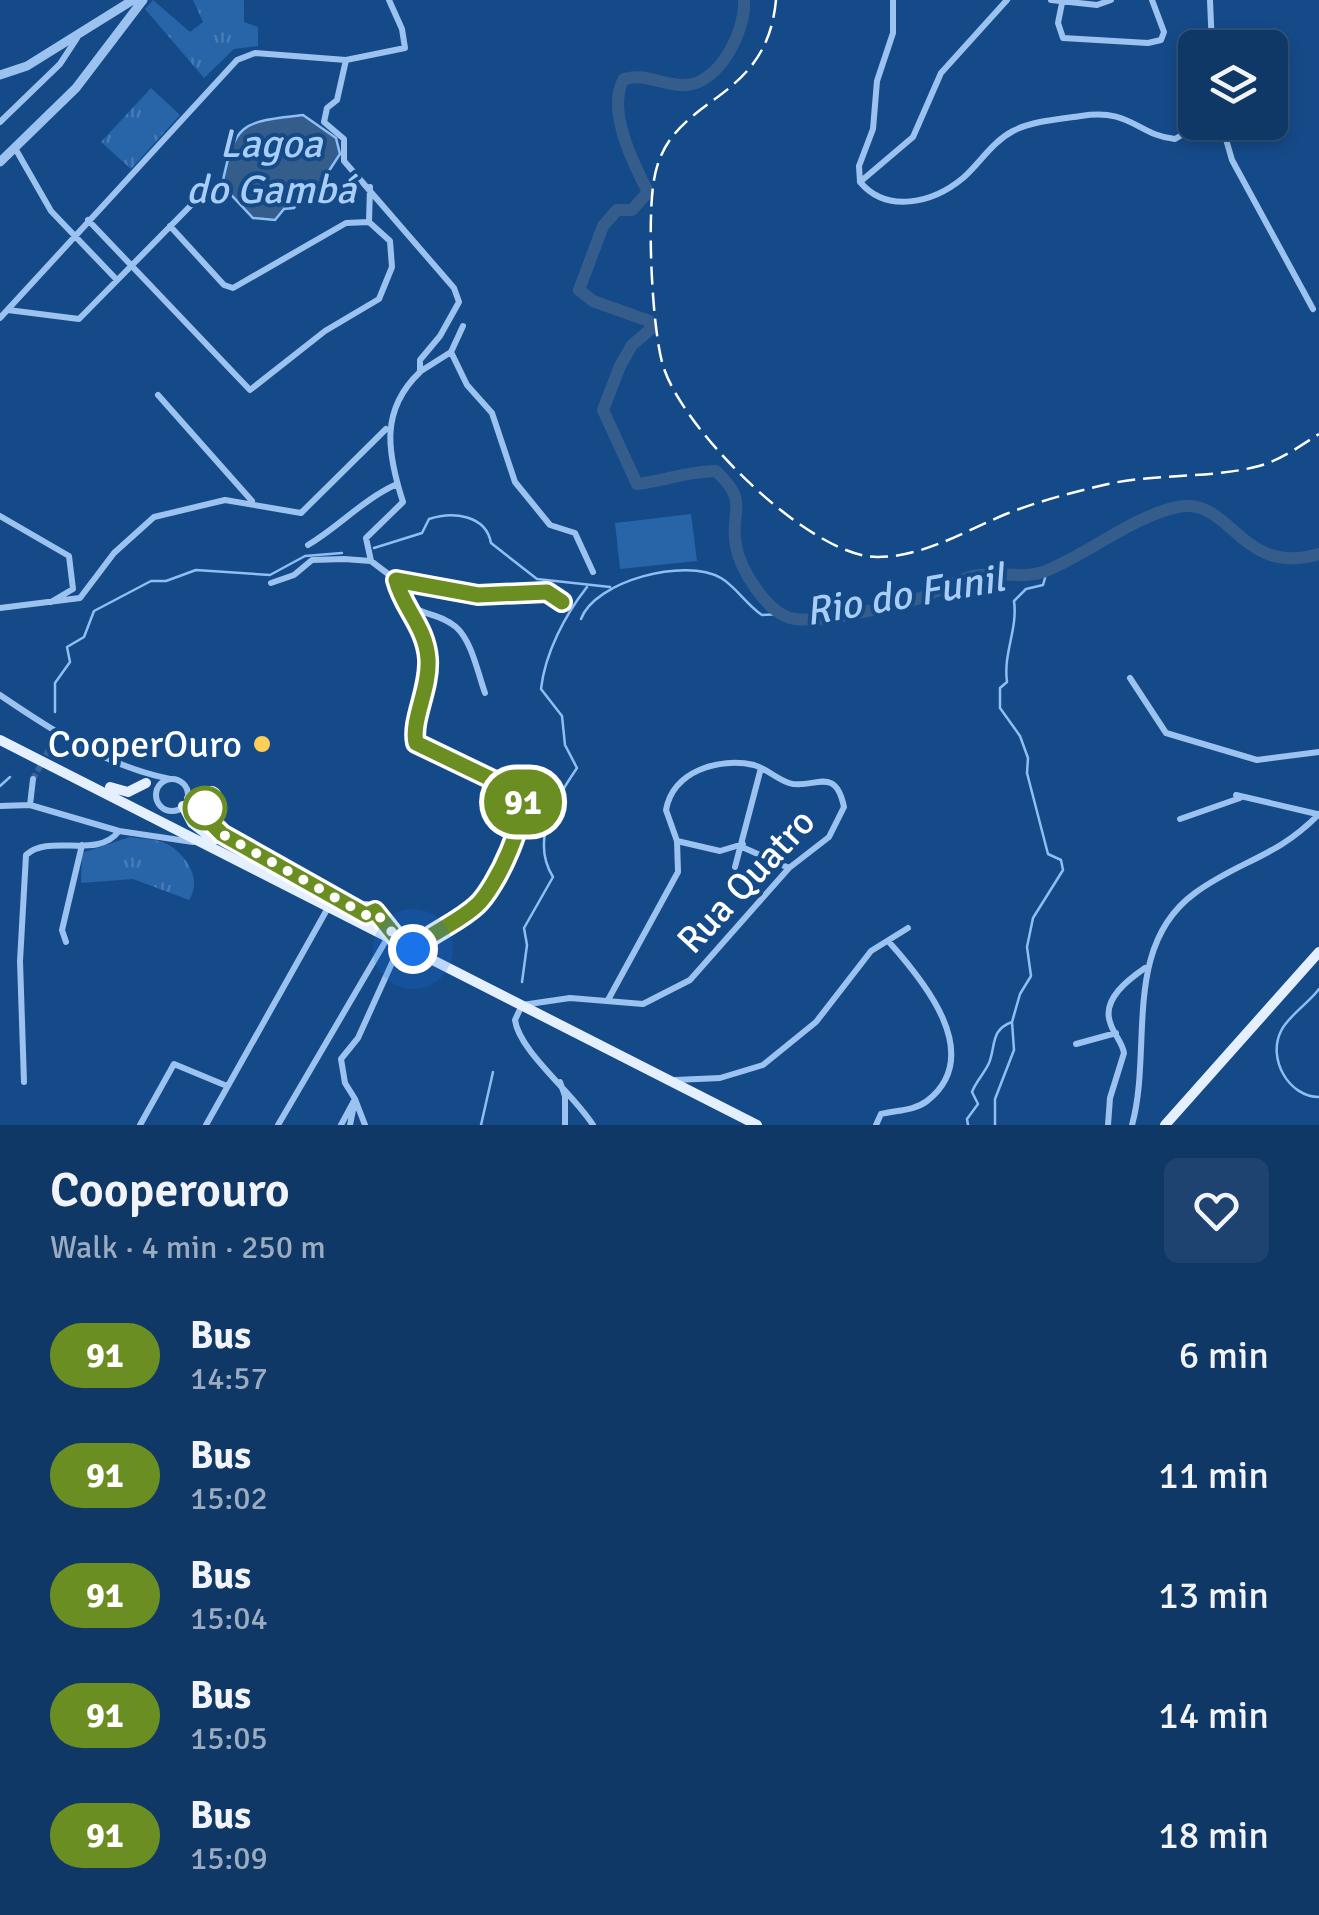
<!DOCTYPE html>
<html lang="en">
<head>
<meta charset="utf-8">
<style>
	:root { --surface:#103867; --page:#1e4370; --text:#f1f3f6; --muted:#9cacc0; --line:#30527b }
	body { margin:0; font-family:Signika,sans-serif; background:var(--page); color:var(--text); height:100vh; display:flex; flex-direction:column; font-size:38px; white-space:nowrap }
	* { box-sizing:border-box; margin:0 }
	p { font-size:32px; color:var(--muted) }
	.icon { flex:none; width:55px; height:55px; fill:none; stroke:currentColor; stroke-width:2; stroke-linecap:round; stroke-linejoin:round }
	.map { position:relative; height:1125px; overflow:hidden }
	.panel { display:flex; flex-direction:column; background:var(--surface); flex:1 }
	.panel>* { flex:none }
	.badge { padding:0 20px; border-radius:32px; font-size:35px; line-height:65px }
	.tools { position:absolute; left:1178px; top:30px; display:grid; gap:20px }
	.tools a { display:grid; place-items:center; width:110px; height:110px; border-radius:15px; background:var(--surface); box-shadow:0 5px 15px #0003,0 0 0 2px var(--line); font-size:50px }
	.you { position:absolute; width:50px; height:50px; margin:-25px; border:8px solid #fff; border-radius:50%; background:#1a73e8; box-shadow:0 0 0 15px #1a73e833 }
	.map>.badge { position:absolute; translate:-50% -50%; box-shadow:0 0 0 5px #fff }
	.round { display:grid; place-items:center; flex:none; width:105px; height:105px; border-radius:15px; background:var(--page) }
	.head { display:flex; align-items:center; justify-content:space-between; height:170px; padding:0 50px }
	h1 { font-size:48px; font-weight:600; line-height:75px }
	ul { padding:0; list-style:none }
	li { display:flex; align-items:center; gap:30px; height:120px; padding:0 50px }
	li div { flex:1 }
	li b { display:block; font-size:38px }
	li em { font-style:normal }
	li .badge { min-width:110px; font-weight:700; text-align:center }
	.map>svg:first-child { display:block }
	.grass { fill:url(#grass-tufts) }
	.garden { fill:#2764a8 }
	.water { fill:#355d8b; stroke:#8ebef2; stroke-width:2.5 }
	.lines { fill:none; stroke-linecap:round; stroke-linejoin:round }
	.stream { stroke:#8ebef2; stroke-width:2.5 }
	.river { stroke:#355d8b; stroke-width:12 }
	.minor-tunnel { stroke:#38659b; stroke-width:6; stroke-dasharray:6 3; stroke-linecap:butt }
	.minor { stroke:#9cc3ef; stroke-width:6 }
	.tertiary { stroke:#9cc3ef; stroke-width:9 }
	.primary { stroke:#e4efff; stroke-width:10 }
	.rail { stroke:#fff; stroke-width:2.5; stroke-dasharray:18 8; stroke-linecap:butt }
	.line-casing { stroke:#fff; stroke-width:22 }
	.line { stroke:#6b8e23; stroke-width:15 }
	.walk { stroke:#fff; stroke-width:10; stroke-dasharray:0 18 }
	.poi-dot { fill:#ffcd5a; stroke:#154a89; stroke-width:4 }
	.stop-dot { fill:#fff; stroke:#6b8e23; stroke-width:5 }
	.labels { text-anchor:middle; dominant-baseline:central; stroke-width:8; stroke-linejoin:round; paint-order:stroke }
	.poi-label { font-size:38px; fill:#fff; stroke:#154a89; text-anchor:end }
	.street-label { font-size:38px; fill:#fff; stroke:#154a89 }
	.water-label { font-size:40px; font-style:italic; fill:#a8cdf6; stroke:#154a89 }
</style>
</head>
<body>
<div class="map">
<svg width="1319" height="1125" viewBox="0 0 1319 1125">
	<defs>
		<pattern id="grass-tufts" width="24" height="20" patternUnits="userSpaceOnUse" patternTransform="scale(2.5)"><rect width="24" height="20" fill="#2764a8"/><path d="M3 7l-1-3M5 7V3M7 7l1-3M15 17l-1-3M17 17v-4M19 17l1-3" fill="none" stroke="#477bb5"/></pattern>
	</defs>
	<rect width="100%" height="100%" fill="#154a89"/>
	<!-- grass -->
	<path class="grass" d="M153,0L190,32L203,22L193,0H244V22L258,27V46L234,49L204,78L145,9Z
		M151,88L180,115L131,169L101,142Z
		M130,837C141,839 160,839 169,845C188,857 202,880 189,900L133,879L81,883L82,853Z"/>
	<!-- garden -->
	<path class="garden" d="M691,514L697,561L620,569L615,523Z"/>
	<!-- water -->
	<path class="water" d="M303,115L336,138L340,154L321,183L307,191L294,208L284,209L275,220L253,218L222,185C235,122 241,122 303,115Z"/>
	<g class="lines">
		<!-- stream -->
		<path class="stream" d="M374,548L422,533L429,519C453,511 486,515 491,543L537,579L610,587
			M581,619C595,581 685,557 721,578C735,586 747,605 762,615L782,614
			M55,712V683L70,662L67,647L84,637L94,611L151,581H166L196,570L270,575L305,556L342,553
			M0,786L10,777
			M522,982L527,945L524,928L553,877C530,840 555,800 577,768L565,745L562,716L541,689C545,653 565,615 587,587
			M1319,989C1309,1003 1288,1016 1281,1031C1267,1059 1289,1097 1319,1097
			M481,1125L493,1072
			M968,1125L967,1119L978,1104L972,1092C976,1081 984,1074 989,1063C996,1046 990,1030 1012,1022L1020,994L1031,976L1027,947L1033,918L1063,870L1061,860L1048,854L1027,773L1028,758L1020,736L1000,708V688L1007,682C1003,653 1018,629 1014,601L1026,589L1043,585L1047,571
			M995,1125V1099L1014,1050L1012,1022"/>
		<!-- river -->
		<path class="river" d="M744,0C746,30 720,83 686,85C663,87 648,72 624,79C606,109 633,163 648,192L632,210H617L603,226L579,290L593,301L649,321L652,328L632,345L620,366L603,410L637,484C664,481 689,471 716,471C751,504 729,510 736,546C740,569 766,611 790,618C816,625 889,607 917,599C936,593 954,581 973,576C998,570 1023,581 1048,570C1089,553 1136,515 1178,507C1231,496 1241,578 1319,554"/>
		<!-- minor-tunnel -->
		<path class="minor-tunnel" d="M33,779L50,748"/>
		<!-- minor -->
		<path class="minor" d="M893,0V33L877,81L873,129L859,166L860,182C887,214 933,203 963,178C980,163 992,142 1013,131C1032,121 1060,119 1081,116C1131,108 1137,135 1175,139L1204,122
			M1051,0L1097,5L1111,0
			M1210,0L1212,48
			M1062,3L1058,23L1063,38L1148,43L1161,40L1164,32L1152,0
			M0,122L60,64L77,38
			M1221,122L1232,160L1313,309
			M15,148L51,211L117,280
			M860,182L913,137L941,73L1007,0
			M88,220L250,390L325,331L379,299L392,267L390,241L369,222L346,223L233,288L224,285L170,226
			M369,222L370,187
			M8,310L79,319L207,189
			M0,318L237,60L255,53L346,60
			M451,352L467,385L492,413L515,482L550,525L575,533L593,572
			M421,371L451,352L463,326
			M158,395L252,501
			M0,516L69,556L73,589L51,602
			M308,545C340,526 362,500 397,484
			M371,561L366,538L403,502C387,452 380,410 420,372V360L440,336L459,302L454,288L344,161V139L324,122L327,108L337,100L346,60L405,48L402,29L389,0
			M396,580C406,621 431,606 456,627C472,641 478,674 485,693
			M271,583L294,575L312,560L344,559L371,561L396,580L478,595L516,597L542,592L562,602
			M410,606L426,642L429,665L416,743L519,792C531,814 495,889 477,905C458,923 433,931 413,949
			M0,608L80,598L114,553L154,517L225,500L301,513L386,429
			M1130,678L1166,733L1257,760L1319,752
			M0,695C53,731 106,766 170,779
			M50,748L57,734
			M156 795a16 16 0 1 1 32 0a16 16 0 1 1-32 0Z
			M1236,795L1317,814
			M187,798L222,834L366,915L374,913V906L366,904L364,913
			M30,805L33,779
			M0,806L30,805L119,831L193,842
			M206,816L205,805L211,797
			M1180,819L1240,798
			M677,841L720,851L743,844
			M742,847L789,868
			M735,867L761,768
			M66,942L62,930L82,845
			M1076,1044L1116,1033
			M675,1080L720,1078L763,1065L816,1022L871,951L908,928
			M24,1082L20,961L26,855C50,833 97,860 119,831
			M560,1082L565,1096V1125
			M355,1099L365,1125
			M140,1125L174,1064L227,1086
			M206,1125L329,906
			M278,1125L388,937
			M341,1125L355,1099L345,1083L341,1059L358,1038L401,943
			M350,1125L354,1105
			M593,1125C573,1093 519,1051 515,1020L522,1005L570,998L643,1004L690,980L789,868L829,837L844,807C835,763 812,791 789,783C777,779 767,769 754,765C719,757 673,771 666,810L677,841L678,872L608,1000
			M876,1125L881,1114C896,1110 914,1111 927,1101C986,1055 923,980 889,942
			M1108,1125L1110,1098L1124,1053C1122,1041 1113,1034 1110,1022C1102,999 1129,979 1145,968
			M1132,1125C1153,1049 1121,947 1195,893C1240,860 1276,858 1319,814"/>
		<!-- tertiary -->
		<path class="tertiary" d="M0,75L27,66L133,0
			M0,162L76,88L143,0"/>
		<!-- primary -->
		<path class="primary" d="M0,740L757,1125
			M110,787L128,792L146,783
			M183,806L192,823L214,840
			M375,911L395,937
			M1165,1125L1319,952"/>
		<!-- rail -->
		<path class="rail" d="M776,0C766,108 668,93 654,180C647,219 652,324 662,362C678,426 810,558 878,557C923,557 965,531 1006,514C1039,501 1074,492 1108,484C1158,473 1210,479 1259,466C1281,460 1300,446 1319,434"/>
	</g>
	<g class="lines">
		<!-- line casing -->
		<g class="line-casing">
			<path id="line" d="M211,797L205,805L206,818L222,834L366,915L375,911L399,941L413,949C433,931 458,923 477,905C495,889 532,814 518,792L416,743C411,720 430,689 428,659C426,627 403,608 396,580L478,595L547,592L562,602"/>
		</g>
		<!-- line -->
		<use href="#line" class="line"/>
		<!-- walk -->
		<path class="walk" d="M205,808L206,818L222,834L366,915L375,911L399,941L413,949"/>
	</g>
	<!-- markers -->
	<circle class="poi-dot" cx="262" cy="744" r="10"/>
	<circle class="stop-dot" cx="205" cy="808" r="20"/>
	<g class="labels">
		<!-- poi labels -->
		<g class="poi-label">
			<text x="242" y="744">CooperOuro</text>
		</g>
		<!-- street labels -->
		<g class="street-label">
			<text transform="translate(746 881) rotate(-47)">Rua Quatro</text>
		</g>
		<!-- water labels -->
		<g class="water-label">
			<text x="271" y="144">Lagoa<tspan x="271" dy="46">do Gambá</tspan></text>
			<text transform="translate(905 595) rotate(-10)">Rio do Funil</text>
		</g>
	</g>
</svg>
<div class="tools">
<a><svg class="icon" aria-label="layers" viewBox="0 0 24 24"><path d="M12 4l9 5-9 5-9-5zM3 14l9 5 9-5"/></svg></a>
</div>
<div class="you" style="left:413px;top:949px"></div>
<b class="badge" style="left:523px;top:802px;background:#6b8e23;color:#fff">91</b>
</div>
<section class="panel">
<div class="head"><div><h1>Cooperouro</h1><p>Walk · 4 min · 250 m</p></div><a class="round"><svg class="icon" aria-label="heart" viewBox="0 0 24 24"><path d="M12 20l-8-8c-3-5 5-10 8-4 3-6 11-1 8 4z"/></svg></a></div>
<ul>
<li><span class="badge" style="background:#6b8e23;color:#fff">91</span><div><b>Bus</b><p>14:57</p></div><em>6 min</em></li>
<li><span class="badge" style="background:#6b8e23;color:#fff">91</span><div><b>Bus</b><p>15:02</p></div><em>11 min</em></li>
<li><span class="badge" style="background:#6b8e23;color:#fff">91</span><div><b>Bus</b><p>15:04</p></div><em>13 min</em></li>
<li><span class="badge" style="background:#6b8e23;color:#fff">91</span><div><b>Bus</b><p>15:05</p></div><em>14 min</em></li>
<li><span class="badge" style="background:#6b8e23;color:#fff">91</span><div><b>Bus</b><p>15:09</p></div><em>18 min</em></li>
</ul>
</section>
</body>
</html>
